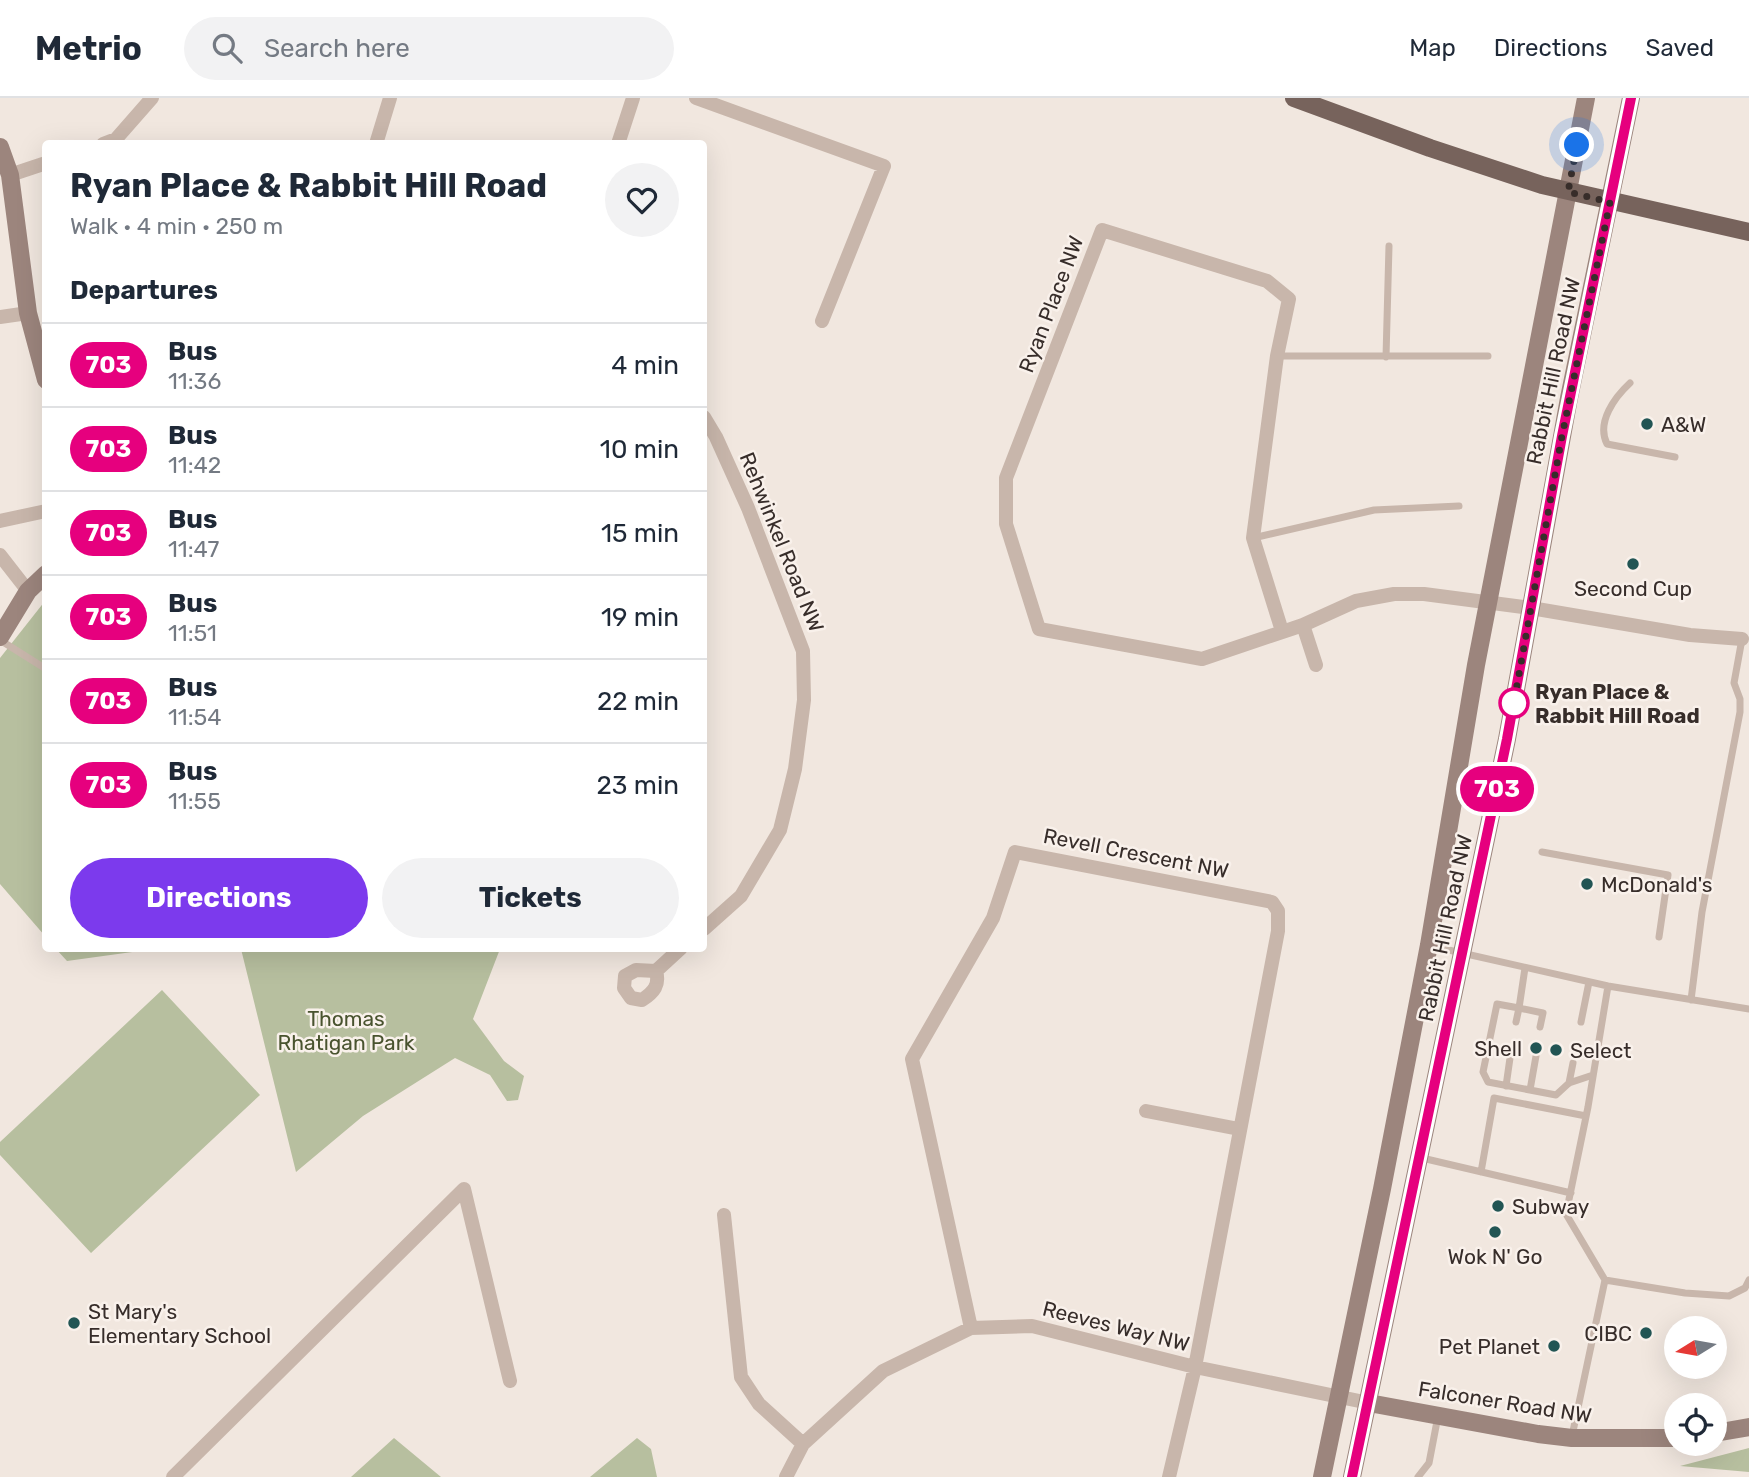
<!DOCTYPE html>
<html lang="en">
<head>
<meta charset="utf-8">
<style>
	:root { --surface:#fff; --page:#f2f2f3; --text:#1f2937; --muted:#747a83; --line:#e0e1e3; --accent:#7c3aed }
	body { margin:0; font-family:Rubik,sans-serif; background:var(--page); color:var(--text); height:100vh; display:flex; flex-direction:column; font-size:26px; white-space:nowrap }
	* { box-sizing:border-box; margin:0 }
	p { font-size:23px; color:var(--muted) }
	.icon { flex:none; width:38px; height:38px; fill:none; stroke:currentColor; stroke-width:2; stroke-linecap:round; stroke-linejoin:round }
	.map { position:relative; flex:1; overflow:hidden }
	.sheet { position:absolute; left:42px; top:42px; width:665px; height:812px; display:flex; flex-direction:column; background:var(--surface); border-radius:7px; box-shadow:0 7px 28px #0002 }
	.sheet>* { flex:none }
	.badge { padding:0 14px; border-radius:23px; font-size:24px; line-height:46px }
	.needle { width:46px; rotate:259deg }
	.controls { position:absolute; left:1664px; top:1218px; display:grid; gap:14px }
	.controls a { display:grid; place-items:center; width:63px; height:63px; border-radius:50%; background:var(--surface); box-shadow:0 7px 28px #0002; font-size:35px }
	.you { position:absolute; width:35px; height:35px; margin:-18px; border:5px solid #fff; border-radius:50%; background:#1a73e8; box-shadow:0 0 0 10px #1a73e833 }
	.map>.badge { position:absolute; translate:-50% -50%; box-shadow:0 0 0 4px #fff }
	h2 { padding:0 28px; font-size:26px; line-height:63px }
	.round { display:grid; place-items:center; flex:none; width:74px; height:74px; border-radius:37px; background:var(--page) }
	.head { display:flex; align-items:center; justify-content:space-between; height:119px; padding:0 28px }
	h1 { font-size:33px; font-weight:700; line-height:52px }
	.button { display:flex; gap:14px; margin-top:auto; padding:14px 28px }
	.button a { flex:1; height:80px; border-radius:42px; background:var(--accent); color:#fff; font-size:28px; font-weight:700; line-height:80px; text-align:center }
	.button a+a { background:var(--page); color:var(--text) }
	ul { padding:0; list-style:none }
	li { display:flex; align-items:center; gap:21px; height:84px; padding:0 28px; border-top:2px solid var(--line) }
	li div { flex:1 }
	li b { display:block; font-size:26px }
	li em { font-style:normal }
	li .badge { min-width:77px; font-weight:700; text-align:center }
	header { display:flex; align-items:center; gap:42px; box-sizing:border-box; height:98px; padding:0 35px; background:var(--surface); border-bottom:2px solid var(--line) }
	header strong { font-size:33px }
	nav { display:flex; gap:38px; margin-inline-start:auto; font-size:24px }
	.search { width:490px; height:63px; background:var(--page); display:flex; align-items:center; gap:18px; box-sizing:border-box; padding:0 24px; border-radius:38px; color:var(--muted); font-size:26px }
	.map>svg:first-child { display:block }
	.green { fill:#b7bf9f }
	.lines { fill:none; stroke-linecap:round; stroke-linejoin:round }
	.lane { stroke:#c8b6ab; stroke-width:7 }
	.street { stroke:#c8b6ab; stroke-width:14 }
	.secondary { stroke:#9c857d; stroke-width:18 }
	.primary { stroke:#77635c; stroke-width:18 }
	.line-casing { stroke:#fff; stroke-width:16 }
	.line { stroke:#e6007e; stroke-width:10 }
	.walk { stroke:#372d2a; stroke-width:7; stroke-dasharray:0 12.6 }
	.poi-dot { fill:#225554; stroke:#f9f1eb; stroke-width:2.5 }
	.stop-dot { fill:#fff; stroke:#e6007e; stroke-width:3.5 }
	.labels { text-anchor:middle; dominant-baseline:central; stroke-width:5; stroke-linejoin:round; paint-order:stroke }
	.street-label { font-size:21px; fill:#372d2a; stroke:#f9f1eb }
	.poi-label { font-size:21px; fill:#372d2a; stroke:#f9f1eb; text-anchor:start }
	.stop-label { font-size:21px; font-weight:bold; fill:#372d2a; stroke:#f9f1eb; text-anchor:start }
	.park-label { font-size:21px; fill:#49532f; stroke:#f9f1eb }
</style>
</head>
<body>
<header>
<strong>Metrio</strong>
<div class="search"><svg class="icon" aria-label="search" viewBox="0 0 24 24"><circle cx="10" cy="10" r="6"/><path d="M15 15l6 6"/></svg>Search here</div>
<nav><a>Map</a><a>Directions</a><a>Saved</a></nav>
</header>
<div class="map">
<svg width="1749" height="1379" viewBox="0 0 1749 1379">
	<rect width="100%" height="100%" fill="#f1e7df"/>
	<!-- green -->
	<path class="green" d="M45,503V838L0,786V560Z
		M56,851H154L67,863Z
		M241,851H500L473,921L504,963L524,978L518,1002L507,1003L490,977L455,960L363,1018L296,1074Z
		M162,892L260,997L91,1155L0,1057V1044Z
		M394,1340L441,1379H351Z
		M637,1340L651,1351L657,1379H590Z
		M1749,1350V1374L1680,1368Z"/>
	<g class="lines">
		<!-- lane -->
		<path class="lane" d="M1277,258H1488
			M1386,259L1389,148
			M1630,285C1615,299 1596,324 1607,346L1675,359
			M1253,440L1374,412L1459,408
			M0,542L46,571
			M1542,754L1668,777L1659,839
			M1431,848L1608,888L1749,911
			M1525,870L1519,910L1497,906L1483,974L1488,984L1556,997L1569,985L1593,977
			M1691,902L1702,814L1740,614V601L1734,585L1742,541
			M1516,924L1519,910L1543,915L1540,929
			M1581,924L1589,884
			M1569,985L1573,965
			M1506,988L1511,953
			M1530,992L1536,958
			M1422,1060L1571,1095
			M1481,1074L1494,1000L1586,1018
			M1605,1182L1566,1116L1588,1009L1608,888
			M1572,1338L1605,1182L1685,1195L1729,1198L1745,1190L1749,1182
			M1418,1379L1429,1365L1438,1318"/>
		<!-- street -->
		<path class="street" d="M696,0L884,68L822,223
			M103,46L116,41L152,0
			M376,46L390,0
			M618,46L633,0
			M10,77L46,65
			M0,219L28,215
			M704,319L716,339L748,410L803,553L804,602L795,671L780,732L741,798L704,831
			M0,423L46,413
			M0,457L28,493
			M1303,527L1316,567
			M1282,533L1253,440L1277,258L1289,201L1267,183L1102,132L1006,380V426L1039,531L1202,561L1303,527L1356,503L1394,496H1424L1531,510L1690,537L1742,541
			M656,873C660,887 654,894 642,902L631,900L624,890L625,878L636,872L656,873L681,850
			M1146,1013L1239,1031
			M724,1117L741,1279L759,1306L803,1346
			M971,1230L912,961L993,820L1015,754L1272,804L1278,813V833L1195,1269L1169,1379
			M173,1379L464,1091L510,1283
			M786,1379L803,1346L883,1273L971,1230L1032,1228L1195,1269L1369,1305"/>
		<!-- secondary -->
		<path class="secondary" d="M0,49L10,77L28,215L46,282
			M0,539L28,493L46,476
			M1369,1305L1538,1336L1572,1340H1676
			M1715,1335L1749,1329
			M1322,1379L1382,1091L1429,847L1476,567L1586,0
			M1352,1379L1507,641L1569,300L1631,0"/>
		<!-- primary -->
		<path class="primary" d="M1294,0L1430,50L1542,87L1749,134"/>
	</g>
	<g class="lines">
		<!-- line casing -->
		<g class="line-casing">
			<path id="line" d="M1352,1379L1507,641L1562,338L1631,0"/>
		</g>
		<!-- line -->
		<use href="#line" class="line"/>
		<!-- walk -->
		<path class="walk" d="M1514,605L1512,615L1562,338L1610,104L1568,94L1577,47"/>
	</g>
	<!-- markers -->
	<g class="poi-dot">
		<circle cx="1647" cy="326" r="7"/>
		<circle cx="1633" cy="466" r="7"/>
		<circle cx="1587" cy="786" r="7"/>
		<circle cx="1536" cy="950" r="7"/>
		<circle cx="1556" cy="952" r="7"/>
		<circle cx="1498" cy="1108" r="7"/>
		<circle cx="1495" cy="1134" r="7"/>
		<circle cx="74" cy="1225" r="7"/>
		<circle cx="1646" cy="1235" r="7"/>
		<circle cx="1554" cy="1248" r="7"/>
	</g>
	<circle class="stop-dot" cx="1514" cy="605" r="14"/>
	<g class="labels">
		<!-- street labels -->
		<g class="street-label">
			<text transform="translate(1051 206) rotate(-69)">Ryan Place NW</text>
			<text transform="translate(1553 273) rotate(-78)">Rabbit Hill Road NW</text>
			<text transform="translate(782 444) rotate(68)">Rehwinkel Road NW</text>
			<text transform="translate(1136 755) rotate(11)">Revell Crescent NW</text>
			<text transform="translate(1445 830) rotate(-78)">Rabbit Hill Road NW</text>
			<text transform="translate(1116 1228) rotate(14)">Reeves Way NW</text>
			<text transform="translate(1505 1304) rotate(9)">Falconer Road NW</text>
		</g>
		<!-- poi labels -->
		<g class="poi-label">
			<text x="1661" y="326">A&amp;W</text>
			<text x="1633" y="490" text-anchor="middle">Second Cup</text>
			<text x="1601" y="786">McDonald's</text>
			<text x="1522" y="950" text-anchor="end">Shell</text>
			<text x="1570" y="952">Select</text>
			<text x="1512" y="1108">Subway</text>
			<text x="1495" y="1158" text-anchor="middle">Wok N' Go</text>
			<text x="88" y="1213">St Mary's<tspan x="88" dy="24">Elementary School</tspan></text>
			<text x="1632" y="1235" text-anchor="end">CIBC</text>
			<text x="1540" y="1248" text-anchor="end">Pet Planet</text>
		</g>
		<!-- stop labels -->
		<g class="stop-label">
			<text x="1535" y="593">Ryan Place &amp;<tspan x="1535" dy="24">Rabbit Hill Road</tspan></text>
		</g>
		<!-- park labels -->
		<g class="park-label">
			<text x="346" y="920">Thomas<tspan x="346" dy="24">Rhatigan Park</tspan></text>
		</g>
	</g>
</svg>
<div class="controls">
<a><svg class="needle" viewBox="-14 -14 28 28"><path d="M0-13l5 13h-10z" fill="#e53935"/><path d="M0 13l5-13h-10z" fill="#747a83"/></svg></a>
<a><svg class="icon" aria-label="locate" viewBox="0 0 24 24"><circle cx="12" cy="12" r="6"/><path d="M12 2v4M12 18v4M2 12h4M18 12h4"/></svg></a>
</div>
<div class="you" style="left:1577px;top:47px"></div>
<b class="badge" style="left:1497px;top:691px;background:#e6007e;color:#fff">703</b>
<section class="sheet">
<div class="head"><div><h1>Ryan Place &amp; Rabbit Hill Road</h1><p>Walk · 4 min · 250 m</p></div><a class="round"><svg class="icon" aria-label="heart" viewBox="0 0 24 24"><path d="M12 20l-8-8c-3-5 5-10 8-4 3-6 11-1 8 4z"/></svg></a></div>
<h2>Departures</h2>
<ul>
<li><span class="badge" style="background:#e6007e;color:#fff">703</span><div><b>Bus</b><p>11:36</p></div><em>4 min</em></li>
<li><span class="badge" style="background:#e6007e;color:#fff">703</span><div><b>Bus</b><p>11:42</p></div><em>10 min</em></li>
<li><span class="badge" style="background:#e6007e;color:#fff">703</span><div><b>Bus</b><p>11:47</p></div><em>15 min</em></li>
<li><span class="badge" style="background:#e6007e;color:#fff">703</span><div><b>Bus</b><p>11:51</p></div><em>19 min</em></li>
<li><span class="badge" style="background:#e6007e;color:#fff">703</span><div><b>Bus</b><p>11:54</p></div><em>22 min</em></li>
<li><span class="badge" style="background:#e6007e;color:#fff">703</span><div><b>Bus</b><p>11:55</p></div><em>23 min</em></li>
</ul>
<div class="button"><a>Directions</a><a>Tickets</a></div>
</section>
</div>
</body>
</html>
